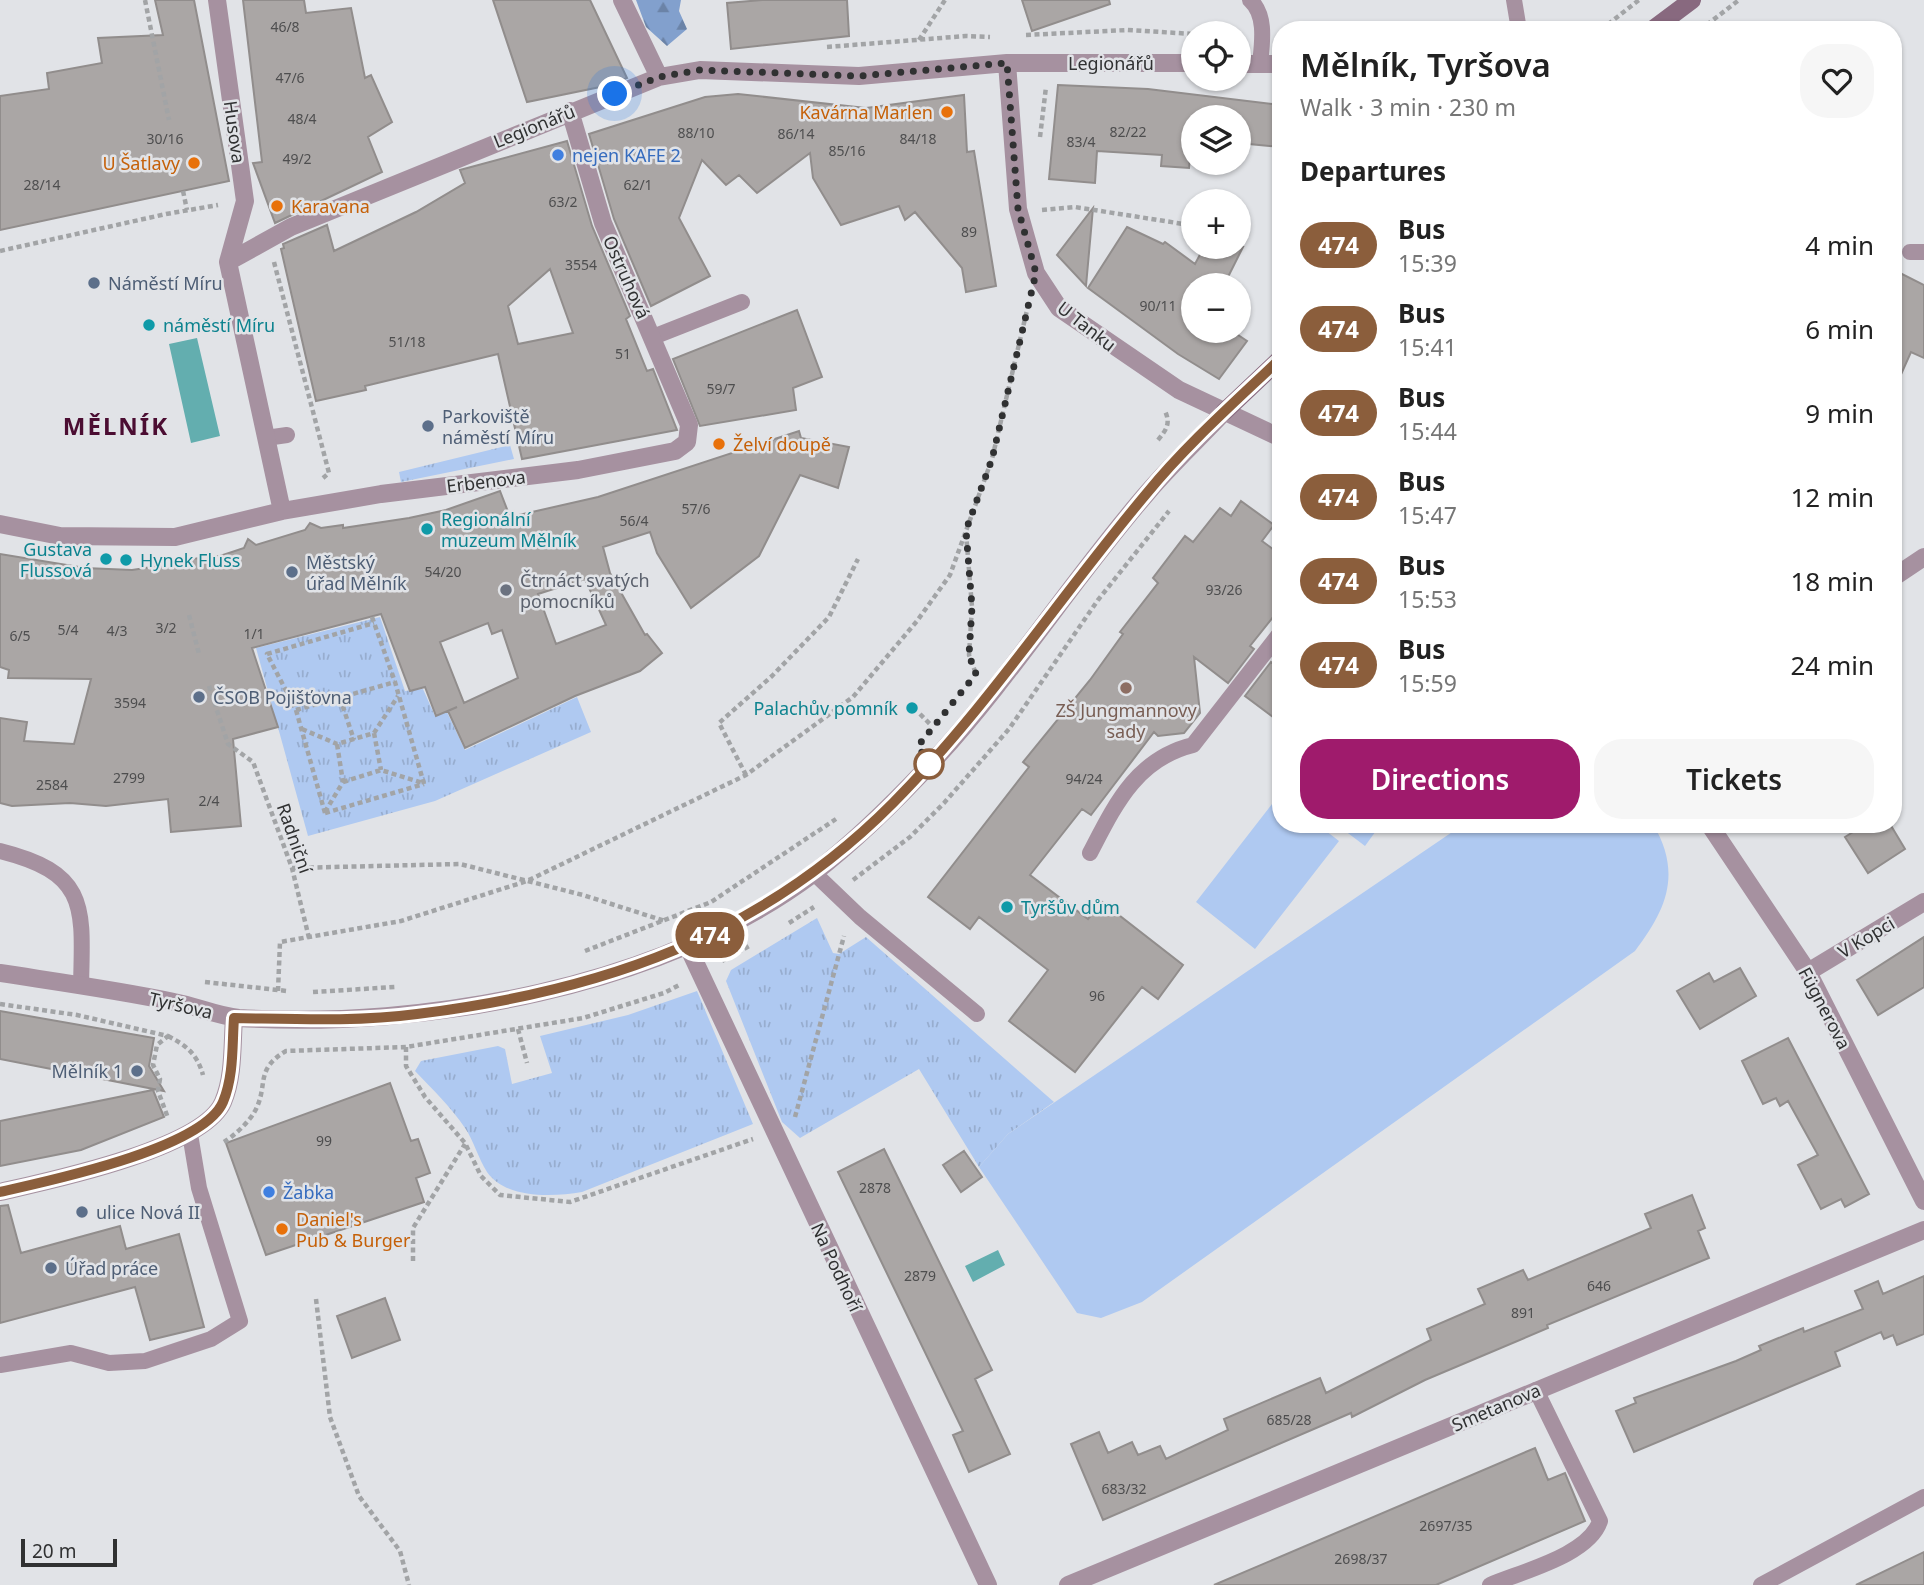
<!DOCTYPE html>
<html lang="en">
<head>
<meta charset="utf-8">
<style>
	:root { --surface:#fff; --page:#f6f6f6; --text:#222; --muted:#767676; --accent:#9f1b6c }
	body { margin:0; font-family:"Noto Sans",sans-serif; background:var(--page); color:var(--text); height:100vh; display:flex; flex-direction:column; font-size:26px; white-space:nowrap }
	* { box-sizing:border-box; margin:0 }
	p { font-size:23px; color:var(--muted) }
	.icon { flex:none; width:38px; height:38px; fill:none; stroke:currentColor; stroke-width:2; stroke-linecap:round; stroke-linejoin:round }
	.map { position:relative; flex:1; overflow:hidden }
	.panel { position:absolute; left:1272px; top:21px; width:630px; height:812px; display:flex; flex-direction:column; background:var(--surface); border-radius:28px; box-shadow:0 2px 5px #0004 }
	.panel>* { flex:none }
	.badge { padding:0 14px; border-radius:23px; font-size:24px; line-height:46px }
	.tools { position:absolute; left:1181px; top:21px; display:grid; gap:14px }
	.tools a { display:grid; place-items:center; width:70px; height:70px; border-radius:50%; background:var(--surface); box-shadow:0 2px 5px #0004; font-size:35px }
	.scale { position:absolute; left:21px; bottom:18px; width:96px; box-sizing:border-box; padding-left:7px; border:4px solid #303132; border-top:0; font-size:19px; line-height:24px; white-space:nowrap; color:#303132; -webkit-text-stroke:5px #e1e3e7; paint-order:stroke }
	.you { position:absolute; width:35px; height:35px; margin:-18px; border:5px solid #fff; border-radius:50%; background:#1a73e8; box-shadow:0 0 0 10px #1a73e833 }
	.map>.badge { position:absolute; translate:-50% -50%; box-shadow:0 0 0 4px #fff }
	h2 { padding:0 28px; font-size:26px; line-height:63px }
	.round { display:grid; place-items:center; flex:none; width:74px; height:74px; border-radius:28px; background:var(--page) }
	.head { display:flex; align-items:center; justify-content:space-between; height:119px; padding:0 28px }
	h1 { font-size:33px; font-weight:600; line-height:52px }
	.action { display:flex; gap:14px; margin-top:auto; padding:14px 28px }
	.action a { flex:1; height:80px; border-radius:28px; background:var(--accent); color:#fff; font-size:28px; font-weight:600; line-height:80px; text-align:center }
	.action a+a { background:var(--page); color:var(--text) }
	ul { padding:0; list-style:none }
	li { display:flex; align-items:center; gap:21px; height:84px; padding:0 28px }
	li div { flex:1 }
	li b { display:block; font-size:26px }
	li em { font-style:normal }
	li .badge { min-width:77px; font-weight:700; text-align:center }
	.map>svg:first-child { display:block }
	.grass { fill:url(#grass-tufts) }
	.forest { fill:url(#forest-firs) }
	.pitch { fill:#afc9f1 }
	.water { fill:#63aeaf }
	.building { fill:#aaa6a5; stroke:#918d8c; stroke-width:2; fill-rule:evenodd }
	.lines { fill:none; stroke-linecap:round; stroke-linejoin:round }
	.path { stroke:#a2a4a6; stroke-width:4.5; stroke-dasharray:5 3.5; stroke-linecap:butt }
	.lane { stroke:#a691a0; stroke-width:16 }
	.street { stroke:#a691a0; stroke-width:18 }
	.secondary { stroke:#88697f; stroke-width:18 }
	.line-casing { stroke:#fff; stroke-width:16 }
	.line { stroke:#8b5e3c; stroke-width:10 }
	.walk { stroke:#303132; stroke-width:7; stroke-dasharray:0 12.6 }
	.food-dot { fill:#e8710a; stroke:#e1e3e7; stroke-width:2.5 }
	.shop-dot { fill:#3f7fe0; stroke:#e1e3e7; stroke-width:2.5 }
	.service-dot { fill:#5c6f8a; stroke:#e1e3e7; stroke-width:2.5 }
	.culture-dot { fill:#0f9aa8; stroke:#e1e3e7; stroke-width:2.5 }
	.worship-dot { fill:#6b7280; stroke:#e1e3e7; stroke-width:2.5 }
	.education-dot { fill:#8d6e63; stroke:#e1e3e7; stroke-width:2.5 }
	.stop-dot { fill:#fff; stroke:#8b5e3c; stroke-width:3.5 }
	.labels { text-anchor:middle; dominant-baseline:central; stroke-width:5; stroke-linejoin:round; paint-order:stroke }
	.number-label { font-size:14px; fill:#4e4e4f }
	.street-label { font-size:18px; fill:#303132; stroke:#e1e3e7 }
	.food-label { font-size:18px; fill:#c56008; stroke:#e1e3e7; text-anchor:start }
	.shop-label { font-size:18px; fill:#366cbe; stroke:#e1e3e7; text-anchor:start }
	.service-label { font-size:18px; fill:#4e5e75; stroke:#e1e3e7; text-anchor:start }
	.culture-label { font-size:18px; fill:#0d838f; stroke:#e1e3e7; text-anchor:start }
	.worship-label { font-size:18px; fill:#5b616d; stroke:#e1e3e7; text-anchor:start }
	.education-label { font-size:18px; fill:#785e54; stroke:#e1e3e7 }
	.district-label { font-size:24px; font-weight:bold; letter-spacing:2px; fill:#4b0d32; stroke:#e1e3e7 }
</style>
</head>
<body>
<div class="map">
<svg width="1924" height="1585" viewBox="0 0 1924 1585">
	<defs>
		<pattern id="grass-tufts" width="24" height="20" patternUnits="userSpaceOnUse" patternTransform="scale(1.75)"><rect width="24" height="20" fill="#afc9f1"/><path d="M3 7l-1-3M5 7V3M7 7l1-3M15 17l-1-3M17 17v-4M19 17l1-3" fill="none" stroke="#97adcf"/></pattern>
		<pattern id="forest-firs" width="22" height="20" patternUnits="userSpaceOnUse" patternTransform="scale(1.75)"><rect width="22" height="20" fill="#82a0cd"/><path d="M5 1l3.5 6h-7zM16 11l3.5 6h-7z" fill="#6b83a7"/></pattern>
	</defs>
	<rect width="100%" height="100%" fill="#e1e3e7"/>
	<!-- grass -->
	<path class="grass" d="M510,445L514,459L401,482L399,472Z
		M380,617L405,691L423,689L435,716L447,712L465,750L577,697L591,732L435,801L308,836L256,648Z
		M817,918L833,953L839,954L866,937L1054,1102L1008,1134L979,1167L919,1069L800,1138L782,1122L726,981L731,970Z
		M697,991L753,1124L582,1192C552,1197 506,1199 487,1172C478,1158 474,1141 465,1128C451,1107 433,1090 415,1071L421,1061L498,1046L505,1049L512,1084L552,1073L540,1036L628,1015Z"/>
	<!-- forest -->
	<path class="forest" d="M636,0H681L679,11L687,29L667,46L646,27Z"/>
	<!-- pitch -->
	<path class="pitch" d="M1279,795L1281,824H1317L1339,841L1255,949L1196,902Z
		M1336,824H1381L1365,846Z
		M1464,824H1653C1682,873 1667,909 1635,951L1142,1302L1101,1318L1077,1313L979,1167L1008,1134Z"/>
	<!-- water -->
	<path class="water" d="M197,338L220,436L191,443L169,344Z
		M998,1250L1005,1265L973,1282L965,1266Z"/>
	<!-- building -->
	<path class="building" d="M155,0H194L229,181L0,230V96L49,89L47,73L102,63L98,38L163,35Z
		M243,0H304L306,13L351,8L365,78L371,75L392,122L368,137L382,172L275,223L253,163L262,162Z
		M493,0H590L627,78L610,85L527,102Z
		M762,0H847L849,36L731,49L727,3Z
		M1022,0H1109L1110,4L1032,31Z
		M1058,85L1148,89L1281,105V147L1239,143V117H1194L1189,168L1161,166L1162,155L1097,151L1095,183L1049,179Z
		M738,94L866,108L964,95L967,152L974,151L996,286L966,292L962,268L915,212L905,220L899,206L841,225L813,178L810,153L757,193L739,175L726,185L702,160L679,218L710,276L651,306L614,219L589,134L705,97Z
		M567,141L592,226L630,316L626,319L647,371L653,369L677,430L522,459L498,354L365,386L366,390L316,401L281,249L284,248L283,244L327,225L334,251L416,212L465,183L460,170ZM550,269L573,333L518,344L508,306Z
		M1093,208L1086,286L1057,255Z
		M1127,227L1163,244L1165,242L1195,264L1204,247H1243L1224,285H1194V331H1232L1247,341L1219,379L1178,354L1088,288Z
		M1894,270L1924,285V358L1911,352L1894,390Z
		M797,310L822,377L793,388L796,410L700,426L673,359Z
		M799,431L801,438L849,447L838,488L800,475L759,556L691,608L657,553L650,532L603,547L610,573L645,635L647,634L662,653L640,671L575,696L465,748L448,711L457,707L436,716L425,687L410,691L381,614L252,648L278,727L233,739L241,826L171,832L168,799L106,806L70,803L12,806L0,803V718L27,722L24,741L74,744L91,679L8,678L9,670L0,667V554L85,568L132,570L172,564L171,561L220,556L244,548L248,539L256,545L305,530L310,523L321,528L343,525V528L409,518L446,510L500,491L510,517L598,497ZM585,579L606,625L556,644L538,594ZM488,623L492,634L502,630L518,678L464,703L440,642Z
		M1241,501L1274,525L1262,541L1281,555V607L1250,646L1254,649L1228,683L1194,657L1200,713L1184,733L1158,736L1154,732L1091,815L1082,809L1030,875L1088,919L1102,902L1183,965L1158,999L1142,987L1075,1072L1009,1021L1048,970L979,917L970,929L928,897L1029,767L1023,762L1090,680L1123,634L1120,632L1158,583L1153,578L1185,536L1193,542L1220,508L1231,516Z
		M1271,662L1281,670V723L1245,696Z
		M1866,824H1890L1905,849L1868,873L1845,837Z
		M1924,937V987L1878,1015L1857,980Z
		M1740,968L1756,996L1700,1029L1677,991L1709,973L1714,982Z
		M0,1011L154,1038L149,1066L164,1091L0,1059Z
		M1788,1038L1869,1194L1845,1207L1841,1199L1821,1209L1798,1165L1818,1155L1788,1101L1780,1106L1776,1098L1763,1104L1742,1061Z
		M390,1083L411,1141L418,1139L430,1173L416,1178L424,1202L266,1255L226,1143Z
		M153,1090L164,1117L81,1150L0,1166V1121Z
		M884,1149L992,1370L975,1379L1010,1454L969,1472L953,1435L963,1431L838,1172Z
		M964,1151L982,1177L961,1192L943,1165Z
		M1692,1195L1705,1228L1698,1231L1709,1258L1547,1325L1548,1328L1425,1380L1352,1417L1351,1413L1103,1520L1071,1444L1099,1432L1108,1453L1132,1442L1138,1455L1160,1446L1166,1459L1228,1430L1224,1419L1320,1378L1326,1393L1431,1340L1427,1329L1485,1304L1478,1289L1523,1270L1528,1280L1651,1228L1645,1214Z
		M8,1205L21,1253L120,1226L126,1249L179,1234L204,1327L150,1340L135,1287L0,1323V1206Z
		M1924,1276V1334L1897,1345L1893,1335L1884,1339L1881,1332L1835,1352L1840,1366L1634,1452L1616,1411L1636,1403L1634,1398L1736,1361L1761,1350L1759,1346L1803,1328L1804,1332L1863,1309L1855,1291L1878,1281L1883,1294Z
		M385,1298L400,1340L352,1358L337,1316Z
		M1535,1448L1548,1480L1565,1473L1585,1521L1436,1585H1214Z
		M1924,1552V1585H1856Z"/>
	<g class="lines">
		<!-- path -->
		<path class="path" d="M145,0L169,120
			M1592,30L1607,25L1639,0
			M1700,30L1739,0
			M1026,35L1127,30L1194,34
			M919,40L945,0
			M827,47L966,36L990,37
			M1040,137L1046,87
			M183,191L187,210
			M1042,210L1075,207L1190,225
			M0,251L166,214L218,205
			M274,262L329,473L323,478
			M1158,440C1166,430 1171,424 1165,411
			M966,533L972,607L969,655L976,674
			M189,615L199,654
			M372,617L395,682L424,784
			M209,686L228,744L253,762L292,868L309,938
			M340,698L354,740
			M296,710L395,682
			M920,714L932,726
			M302,729L337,744L374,733L398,696
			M374,733L381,770
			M746,775L719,723L772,676L829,617L858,559
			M343,782L381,770L423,783
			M325,812L343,782L337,744
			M325,813L296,710L267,654L374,623
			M325,813L424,784
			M292,868L460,864L583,895L665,921
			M853,880L910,837L944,803L1009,729L1098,600L1169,511
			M789,923L814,907
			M585,951L711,902L836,819
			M722,961L751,945
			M205,982L287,991
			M278,991L280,942L401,921L527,881L746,775L853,697L917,621L950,575L992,459L1028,306
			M313,992L395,987
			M0,1004L77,1015L168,1036L157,1045L153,1065L160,1079L158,1091L168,1118
			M518,1029L527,1063
			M168,1036C187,1046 197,1054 203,1075
			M406,1047V1066L425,1097L465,1143L481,1176L500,1195L570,1202L753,1139
			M795,1117L844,936
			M224,1142C234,1136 249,1122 255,1111C269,1085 254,1070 286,1051L406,1047L583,1018L664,993L681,984
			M413,1261V1228L465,1144
			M316,1299L330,1417L359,1496L400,1551L409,1585"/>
		<!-- lane -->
		<path class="lane" d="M1250,0C1267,15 1262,44 1260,64
			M1514,0L1519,30
			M1910,252H1924
			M653,337L742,302
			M266,438L287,435
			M0,851C88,873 83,906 81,985
			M1090,853C1115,805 1136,759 1193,745L1281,632
			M814,873L860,917L977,1014
			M0,1365L71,1353L109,1363L145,1361L211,1339L240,1321L199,1188L190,1134
			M1490,1585C1523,1571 1589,1555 1600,1521L1536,1390
			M1761,1585L1924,1497"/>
		<!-- street -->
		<path class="street" d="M217,0L245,201L228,262L282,511
			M622,0L659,77
			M1007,63L1018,209L1036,273L1059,308L1179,390L1281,438
			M1239,64H1281
			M228,262L291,227L659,77L700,70L859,76L1007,63H1194
			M0,524L60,536L175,537L282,511L381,494L578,470L675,451L687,442L689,425L603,223L570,111
			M1894,577L1924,557
			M1709,824L1808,972L1924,1201
			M688,947L988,1585
			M1808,972L1924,902
			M0,973C58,982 117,990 174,1002C196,1006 217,1016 239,1018C426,1029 661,988 814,873C858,839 899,798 937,757C1013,674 1074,577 1148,492C1172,464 1199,439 1224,412
			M0,1192C48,1181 203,1149 223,1102C234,1076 232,1045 234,1018
			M1068,1585L1924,1230"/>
		<!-- secondary -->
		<path class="secondary" d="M1652,30L1692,0
			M1224,412L1281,358"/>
	</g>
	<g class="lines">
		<!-- line casing -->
		<g class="line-casing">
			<path id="line" d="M0,1192C48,1181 203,1149 223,1102C234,1076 232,1045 234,1018C295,1019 357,1022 417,1014C602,991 760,937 893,803C988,707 1061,595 1147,493C1187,444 1236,401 1281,358"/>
		</g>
		<!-- line -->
		<use href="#line" class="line"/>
		<!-- walk -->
		<path class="walk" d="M615,94L659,77L700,70L859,76L1007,63L1018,209L1036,273L992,459L966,530L972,607L969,655L976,674L918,746L929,764"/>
	</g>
	<!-- markers -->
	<g class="food-dot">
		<circle cx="947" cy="112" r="7"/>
		<circle cx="194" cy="163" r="7"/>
		<circle cx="277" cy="206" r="7"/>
		<circle cx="719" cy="444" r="7"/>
		<circle cx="282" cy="1229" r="7"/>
	</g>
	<g class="shop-dot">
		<circle cx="558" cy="155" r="7"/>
		<circle cx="269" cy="1192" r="7"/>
	</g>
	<g class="service-dot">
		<circle cx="94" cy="283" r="7"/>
		<circle cx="428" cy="426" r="7"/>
		<circle cx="292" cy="572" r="7"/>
		<circle cx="199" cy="697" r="7"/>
		<circle cx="137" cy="1071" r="7"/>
		<circle cx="82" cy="1212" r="7"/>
		<circle cx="51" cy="1268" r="7"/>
	</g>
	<g class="culture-dot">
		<circle cx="149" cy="325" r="7"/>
		<circle cx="427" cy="529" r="7"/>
		<circle cx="106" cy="559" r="7"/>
		<circle cx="126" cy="560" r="7"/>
		<circle cx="912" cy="708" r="7"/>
		<circle cx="1007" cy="907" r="7"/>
	</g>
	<circle class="worship-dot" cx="506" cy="590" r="7"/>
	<circle class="education-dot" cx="1126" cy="688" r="7"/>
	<circle class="stop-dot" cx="929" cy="764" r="14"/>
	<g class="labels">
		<!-- number labels -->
		<g class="number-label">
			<text x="285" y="26">46/8</text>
			<text x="290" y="77">47/6</text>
			<text x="302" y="118">48/4</text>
			<text x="1128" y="131">82/22</text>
			<text x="696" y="132">88/10</text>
			<text x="796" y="133">86/14</text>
			<text x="165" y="138">30/16</text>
			<text x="918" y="138">84/18</text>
			<text x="1081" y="141">83/4</text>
			<text x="847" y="150">85/16</text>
			<text x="297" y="158">49/2</text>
			<text x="42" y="184">28/14</text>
			<text x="638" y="184">62/1</text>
			<text x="563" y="201">63/2</text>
			<text x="969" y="231">89</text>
			<text x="581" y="264">3554</text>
			<text x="1158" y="305">90/11</text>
			<text x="407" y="341">51/18</text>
			<text x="623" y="353">51</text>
			<text x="721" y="388">59/7</text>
			<text x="696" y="508">57/6</text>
			<text x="634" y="520">56/4</text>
			<text x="443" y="571">54/20</text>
			<text x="1224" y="589">93/26</text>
			<text x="166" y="627">3/2</text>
			<text x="68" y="629">5/4</text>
			<text x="117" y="630">4/3</text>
			<text x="254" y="633">1/1</text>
			<text x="20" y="635">6/5</text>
			<text x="130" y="702">3594</text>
			<text x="129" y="777">2799</text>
			<text x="1084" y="778">94/24</text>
			<text x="52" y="784">2584</text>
			<text x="209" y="800">2/4</text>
			<text x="1097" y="995">96</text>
			<text x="324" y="1140">99</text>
			<text x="875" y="1187">2878</text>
			<text x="920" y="1275">2879</text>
			<text x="1599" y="1285">646</text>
			<text x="1523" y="1312">891</text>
			<text x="1289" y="1419">685/28</text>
			<text x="1124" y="1488">683/32</text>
			<text x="1446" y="1525">2697/35</text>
			<text x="1361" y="1558">2698/37</text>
		</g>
		<!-- street labels -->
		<g class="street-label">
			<text x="1111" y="63">Legionářů</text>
			<text transform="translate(534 126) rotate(-22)">Legionářů</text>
			<text transform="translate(235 132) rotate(82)">Husova</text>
			<text transform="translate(627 277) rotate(66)">Ostruhová</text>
			<text transform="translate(1087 326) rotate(38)">U Tanku</text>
			<text transform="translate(486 481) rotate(-7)">Erbenova</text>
			<text transform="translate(295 838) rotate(71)">Radniční</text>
			<text transform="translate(1866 937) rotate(-31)">V Kopci</text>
			<text transform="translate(181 1005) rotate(13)">Tyršova</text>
			<text transform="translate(1825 1008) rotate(62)">Fügnerova</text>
			<text transform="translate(837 1267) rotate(65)">Na Podhoří</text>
			<text transform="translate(1496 1407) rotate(-23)">Smetanova</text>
		</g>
		<!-- food labels -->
		<g class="food-label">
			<text x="933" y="112" text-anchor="end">Kavárna Marlen</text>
			<text x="180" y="163" text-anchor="end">U Šatlavy</text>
			<text x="291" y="206">Karavana</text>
			<text x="733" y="444">Želví doupě</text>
			<text x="296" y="1219">Daniel's<tspan x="296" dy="21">Pub &amp; Burger</tspan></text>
		</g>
		<!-- shop labels -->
		<g class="shop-label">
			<text x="572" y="155">nejen KAFE 2</text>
			<text x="283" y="1192">Žabka</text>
		</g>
		<!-- service labels -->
		<g class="service-label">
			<text x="108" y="283">Náměstí Míru</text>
			<text x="442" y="416">Parkoviště<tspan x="442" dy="21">náměstí Míru</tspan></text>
			<text x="306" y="562">Městský<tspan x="306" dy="21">úřad Mělník</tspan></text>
			<text x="213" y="697">ČSOB Pojišťovna</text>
			<text x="123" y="1071" text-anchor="end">Mělník 1</text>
			<text x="96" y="1212">ulice Nová II</text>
			<text x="65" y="1268">Úřad práce</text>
		</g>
		<!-- culture labels -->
		<g class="culture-label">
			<text x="163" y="325">náměstí Míru</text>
			<text x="441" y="519">Regionální<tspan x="441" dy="21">muzeum Mělník</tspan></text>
			<text x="92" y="549" text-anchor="end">Gustava<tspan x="92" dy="21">Flussová</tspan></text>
			<text x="140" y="560">Hynek Fluss</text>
			<text x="898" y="708" text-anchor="end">Palachův pomník</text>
			<text x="1021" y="907">Tyršův dům</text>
		</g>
		<!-- worship labels -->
		<g class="worship-label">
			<text x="520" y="580">Čtrnáct svatých<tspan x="520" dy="21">pomocníků</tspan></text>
		</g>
		<!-- education labels -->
		<g class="education-label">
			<text x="1126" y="710">ZŠ Jungmannovy<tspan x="1126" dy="21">sady</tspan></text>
		</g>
		<!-- district labels -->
		<g class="district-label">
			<text x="116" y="425">MĚLNÍK</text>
		</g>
	</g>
</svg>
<div class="tools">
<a><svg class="icon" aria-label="locate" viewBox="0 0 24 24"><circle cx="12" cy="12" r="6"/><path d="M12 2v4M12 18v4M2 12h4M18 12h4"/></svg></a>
<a><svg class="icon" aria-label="layers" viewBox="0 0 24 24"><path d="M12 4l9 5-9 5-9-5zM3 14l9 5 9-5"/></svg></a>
<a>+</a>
<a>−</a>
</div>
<div class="scale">20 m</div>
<div class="you" style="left:615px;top:94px"></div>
<b class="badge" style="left:710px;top:935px;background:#8b5e3c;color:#fff">474</b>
<section class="panel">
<div class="head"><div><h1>Mělník, Tyršova</h1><p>Walk · 3 min · 230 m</p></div><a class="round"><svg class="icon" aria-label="heart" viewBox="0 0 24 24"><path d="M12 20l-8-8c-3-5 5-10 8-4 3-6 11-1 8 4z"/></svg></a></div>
<h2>Departures</h2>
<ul>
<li><span class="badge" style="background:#8b5e3c;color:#fff">474</span><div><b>Bus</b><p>15:39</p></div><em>4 min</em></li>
<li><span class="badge" style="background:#8b5e3c;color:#fff">474</span><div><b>Bus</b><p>15:41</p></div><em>6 min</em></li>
<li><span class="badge" style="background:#8b5e3c;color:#fff">474</span><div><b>Bus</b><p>15:44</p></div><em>9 min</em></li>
<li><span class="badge" style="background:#8b5e3c;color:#fff">474</span><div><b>Bus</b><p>15:47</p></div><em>12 min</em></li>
<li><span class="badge" style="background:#8b5e3c;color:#fff">474</span><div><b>Bus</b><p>15:53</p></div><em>18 min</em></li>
<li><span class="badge" style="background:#8b5e3c;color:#fff">474</span><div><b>Bus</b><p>15:59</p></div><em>24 min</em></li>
</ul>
<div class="action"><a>Directions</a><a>Tickets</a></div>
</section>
</div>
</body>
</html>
